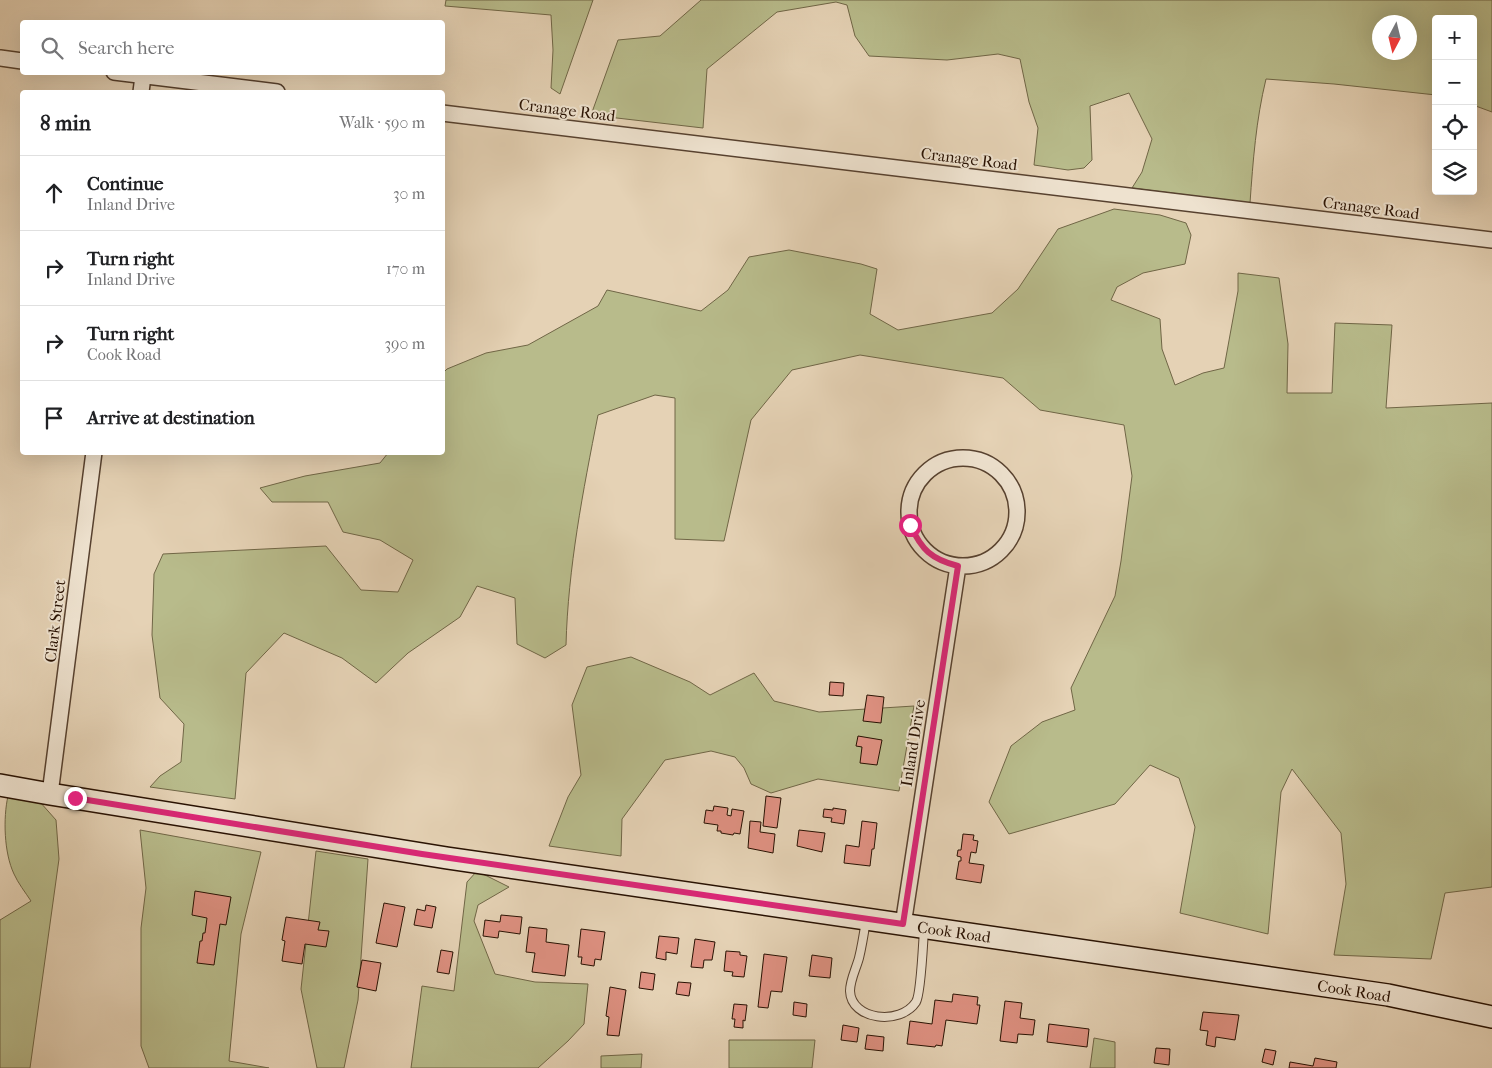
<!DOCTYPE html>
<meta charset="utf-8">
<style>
:root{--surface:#fff;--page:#f2f2f2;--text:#202124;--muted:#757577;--line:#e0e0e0}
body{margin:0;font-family:"IM FELL French Canon",serif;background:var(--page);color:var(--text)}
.controls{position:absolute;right:15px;top:15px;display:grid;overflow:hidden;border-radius:5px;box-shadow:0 5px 20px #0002}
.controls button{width:45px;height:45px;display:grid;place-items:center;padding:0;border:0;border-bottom:1px solid var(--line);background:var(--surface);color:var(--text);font:25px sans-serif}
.compass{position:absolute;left:1372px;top:15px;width:45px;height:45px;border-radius:50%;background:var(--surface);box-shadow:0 5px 20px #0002;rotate:187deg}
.stop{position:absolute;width:15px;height:15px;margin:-11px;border:4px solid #db2777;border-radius:50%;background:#fff}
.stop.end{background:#db2777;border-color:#fff;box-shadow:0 1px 5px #0008}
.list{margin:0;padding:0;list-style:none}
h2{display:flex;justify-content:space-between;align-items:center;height:65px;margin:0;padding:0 20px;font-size:21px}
h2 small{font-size:16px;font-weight:400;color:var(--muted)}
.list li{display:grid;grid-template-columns:32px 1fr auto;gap:15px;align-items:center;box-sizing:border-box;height:75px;padding:0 20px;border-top:1px solid var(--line)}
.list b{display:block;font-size:19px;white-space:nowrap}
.list p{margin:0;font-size:16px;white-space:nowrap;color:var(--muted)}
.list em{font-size:16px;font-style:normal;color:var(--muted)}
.icon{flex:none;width:28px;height:28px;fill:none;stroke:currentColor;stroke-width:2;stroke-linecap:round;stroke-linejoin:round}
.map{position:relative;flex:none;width:1492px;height:1068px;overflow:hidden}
.search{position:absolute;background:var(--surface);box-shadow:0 5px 20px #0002;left:20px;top:20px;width:425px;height:55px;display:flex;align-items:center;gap:12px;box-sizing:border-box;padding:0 18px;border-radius:5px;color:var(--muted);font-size:19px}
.panel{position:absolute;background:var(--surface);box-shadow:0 5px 20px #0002;left:20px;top:90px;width:425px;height:365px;border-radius:5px}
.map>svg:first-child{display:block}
</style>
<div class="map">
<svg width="1492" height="1068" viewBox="0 0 1492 1068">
<rect width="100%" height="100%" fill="#e5d2b5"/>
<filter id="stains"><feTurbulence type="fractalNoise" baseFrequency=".004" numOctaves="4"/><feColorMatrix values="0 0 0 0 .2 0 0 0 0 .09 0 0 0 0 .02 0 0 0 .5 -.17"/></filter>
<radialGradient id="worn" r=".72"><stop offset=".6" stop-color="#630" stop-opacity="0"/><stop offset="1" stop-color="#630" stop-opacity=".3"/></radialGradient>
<path fill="#b8bb8b" stroke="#706646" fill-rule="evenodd" d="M446 0H593L560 94 551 88 553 50 551 15 445 6Z
M701 0H1492V112L1473 105V19H1436V95L1334 84 1266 79C1256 120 1253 161 1250 203L1132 188 1142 172 1152 139 1129 93 1090 106 1092 160 1084 168 1068 170 1034 165 1038 128 1029 102 1020 59 998 54 947 60 869 56 855 36 847 5 836 2 777 12 707 69 703 128 591 115 618 40 660 36ZM1380 22H1410V52H1380Z
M1114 209 1160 215 1186 223 1191 235 1185 264 1143 273 1117 287 1111 300 1160 319 1162 349 1175 385 1203 373 1224 368 1238 291V273L1279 278 1288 344 1287 393H1332L1335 323 1392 325 1386 408 1492 403V887L1445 893 1431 959 1334 955 1346 884 1341 833 1292 769 1281 792 1268 934 1180 913 1195 827 1179 778 1150 765 1115 804 1009 834 989 802 1011 746 1042 722 1075 710 1071 688 1115 596 1121 561 1132 476 1124 425 1040 410 1003 378 860 355 792 370 751 420 724 541 675 539V398L655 395 598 415C583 491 568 568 566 645L545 658 517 644 515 598 477 586 460 617 408 653 376 683 342 658 284 633 246 673 235 799 150 787 160 776 181 762 184 724 160 698 152 635 154 574 163 554 326 546 361 590 398 592 413 560 380 540 343 532 328 502H272L260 488 305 476 380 463 388 453 442 452 443 373 447 369 486 353 528 345 598 306 607 290 701 311 728 290 749 257 789 250 861 264 877 269 870 314 898 330 992 313 1018 289 1058 229Z
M631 657 690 682 710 695 754 673 774 701 819 712 914 706 899 791 818 779 771 793 751 784 744 768 735 757 711 751 665 760 622 819 621 856 549 846 568 797 581 775 572 705 587 667Z
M8 796 40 802 56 820 59 859 30 1068H0V920L31 901C25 892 18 883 14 874 4 853 3 818 8 796Z
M140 830 261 852 241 934 229 1061 269 1068H149L141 1046V928L146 888Z
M316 851 368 859 358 1000 344 1068H317L301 989Z
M477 871 509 887 478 905 474 921 495 974 535 982 588 984 584 1024 568 1041 538 1068H411L422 986 454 991 467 882Z
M1094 1038 1115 1042V1068H1090Z
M729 1040H815L812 1068H729Z
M642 1054 641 1068H601V1056Z"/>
<path fill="#df9182" stroke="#281102" d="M830 682 844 683 843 696 829 695Z
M867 695 884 697 881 723 863 721Z
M858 736 882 740 877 765 860 763 862 747 856 746Z
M766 796 781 798 777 828 763 826Z
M714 806 728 808 727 815 731 816 732 809 744 811 740 834 734 833 733 835 721 833V831H717L718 825 704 823 706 810 713 811Z
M833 808 846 810 844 824 831 822 832 818 823 817 824 809 833 810Z
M750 821 761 822 760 832 775 834 773 853 748 848Z
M862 821 877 823 874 849H872L870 866 844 863 846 845 859 847Z
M799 830 825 833 822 852 797 846Z
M963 834 974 835 973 840 978 841 976 853 971 852 969 863 984 865 981 883 956 879 959 861H961V857L957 856 958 850H961Z
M195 891 231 897 226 925 220 924 214 965 197 963 200 941H202L203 933H205L207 918 192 915Z
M384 903 405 907 397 947 376 943Z
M426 905 436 907 432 928 414 925 417 909 425 911Z
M501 915 522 917 520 934 499 931 498 938 483 936 485 920 500 922Z
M286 917 320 922 318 930 329 931 326 947 305 944 302 964 282 961 285 941 282 940Z
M529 927 547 929 546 942 569 945 565 976 532 972 535 953 526 952Z
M581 929 605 932 601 960 595 959 594 966 581 964 582 957H578Z
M659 936 679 938 677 954 666 952V960L656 958Z
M695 939 715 942 712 960H704L703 968 691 967Z
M441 950 453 952 449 974 437 972Z
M726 951 740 952V955L747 956 744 977 732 976 733 972 724 971Z
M764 954 787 957 782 992 771 991 768 1008 758 1007Z
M812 955 832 958 830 978 809 976Z
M362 960 381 963 376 991 357 987Z
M641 972 655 974 653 990 639 988Z
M678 982 691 983 689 996 676 994Z
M610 987 626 990 619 1036 607 1035 609 1017 606 1016Z
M953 994 978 997 977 1005H980L977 1024 946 1020 942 1046 936 1045 935 1047 907 1044 910 1021 932 1024 935 1000 952 1002Z
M1005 1001 1022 1003 1020 1018 1035 1020 1033 1035 1018 1034 1017 1043 1000 1041Z
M794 1002 807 1004 806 1017 793 1015Z
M734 1004 747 1005 745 1021 743 1020V1028L734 1027 735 1019H732Z
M1203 1012 1239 1015 1235 1040 1216 1037 1215 1047 1206 1045 1208 1031 1200 1030Z
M1049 1024 1089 1029 1087 1047 1047 1042Z
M843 1025 859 1028 857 1042 841 1040Z
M867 1035 884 1037 883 1051 865 1049Z
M1156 1048 1170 1049 1169 1065 1154 1063Z
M1265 1049 1276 1051 1273 1065 1262 1062Z
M1315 1058 1337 1062 1336 1068H1289L1290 1062 1313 1066Z"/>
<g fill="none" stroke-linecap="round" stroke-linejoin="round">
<g stroke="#57412f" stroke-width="10">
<path id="lane" d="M866 920C864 933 862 946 859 958 856 969 850 980 850 991 851 1020 900 1026 916 1002 921 994 923 943 924 930"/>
</g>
<g stroke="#57412f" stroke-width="18">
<path id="street" d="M0 58 22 61
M114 72 277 92
M141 92 143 76
M442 113 1492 240
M909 512a54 54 0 1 1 108 0a54 54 0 1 1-108 0Z
M50 794 94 452
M903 925 958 566"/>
</g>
<g stroke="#281102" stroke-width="24">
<path id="secondary" d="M0 785 50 794 447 858 1388 995 1492 1017"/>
</g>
<use href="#lane" stroke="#eee2cf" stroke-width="8"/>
<use href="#street" stroke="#eee2cf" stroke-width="15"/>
<use href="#secondary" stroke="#eee2cf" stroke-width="21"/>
</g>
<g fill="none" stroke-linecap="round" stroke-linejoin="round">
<path stroke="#db2777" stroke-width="6" d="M75 798 422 854 903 924 958 566C931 559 922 550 910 525"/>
</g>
<g text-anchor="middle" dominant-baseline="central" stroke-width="4" stroke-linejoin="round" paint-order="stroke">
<g font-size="16" fill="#281102" stroke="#eee2cf">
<text transform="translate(567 110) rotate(7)">Cranage Road</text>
<text transform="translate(969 159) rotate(7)">Cranage Road</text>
<text transform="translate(1371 208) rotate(7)">Cranage Road</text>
<text transform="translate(55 621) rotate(-83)">Clark Street</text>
<text transform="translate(913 743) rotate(-81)">Inland Drive</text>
<text transform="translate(954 932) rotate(8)">Cook Road</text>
<text transform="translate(1354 991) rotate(9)">Cook Road</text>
</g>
</g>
<rect width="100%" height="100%" filter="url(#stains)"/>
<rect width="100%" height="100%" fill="url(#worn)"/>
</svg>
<div class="controls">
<button>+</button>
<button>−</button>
<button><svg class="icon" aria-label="locate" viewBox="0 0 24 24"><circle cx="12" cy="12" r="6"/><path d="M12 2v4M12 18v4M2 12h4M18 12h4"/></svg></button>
<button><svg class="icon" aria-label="layers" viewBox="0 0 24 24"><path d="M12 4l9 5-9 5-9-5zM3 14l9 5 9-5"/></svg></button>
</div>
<svg class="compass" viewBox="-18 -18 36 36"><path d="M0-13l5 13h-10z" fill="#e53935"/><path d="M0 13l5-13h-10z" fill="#757577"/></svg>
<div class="stop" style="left:910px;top:525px"></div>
<div class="stop end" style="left:75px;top:798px"></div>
<div class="search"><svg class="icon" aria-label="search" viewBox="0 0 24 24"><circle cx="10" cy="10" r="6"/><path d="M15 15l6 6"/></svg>Search here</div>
<section class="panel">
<h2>8 min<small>Walk · 590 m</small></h2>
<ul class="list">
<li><svg class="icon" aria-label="ahead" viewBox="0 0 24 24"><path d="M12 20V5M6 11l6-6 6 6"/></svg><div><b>Continue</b><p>Inland Drive</p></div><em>30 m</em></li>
<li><svg class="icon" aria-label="right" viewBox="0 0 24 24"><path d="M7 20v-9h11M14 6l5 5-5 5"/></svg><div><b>Turn right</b><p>Inland Drive</p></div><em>170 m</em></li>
<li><svg class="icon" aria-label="right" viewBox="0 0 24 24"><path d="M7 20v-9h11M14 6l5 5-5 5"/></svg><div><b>Turn right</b><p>Cook Road</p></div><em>390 m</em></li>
<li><svg class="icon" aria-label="arrive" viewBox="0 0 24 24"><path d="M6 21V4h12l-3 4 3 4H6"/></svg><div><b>Arrive at destination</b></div></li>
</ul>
</section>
</div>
